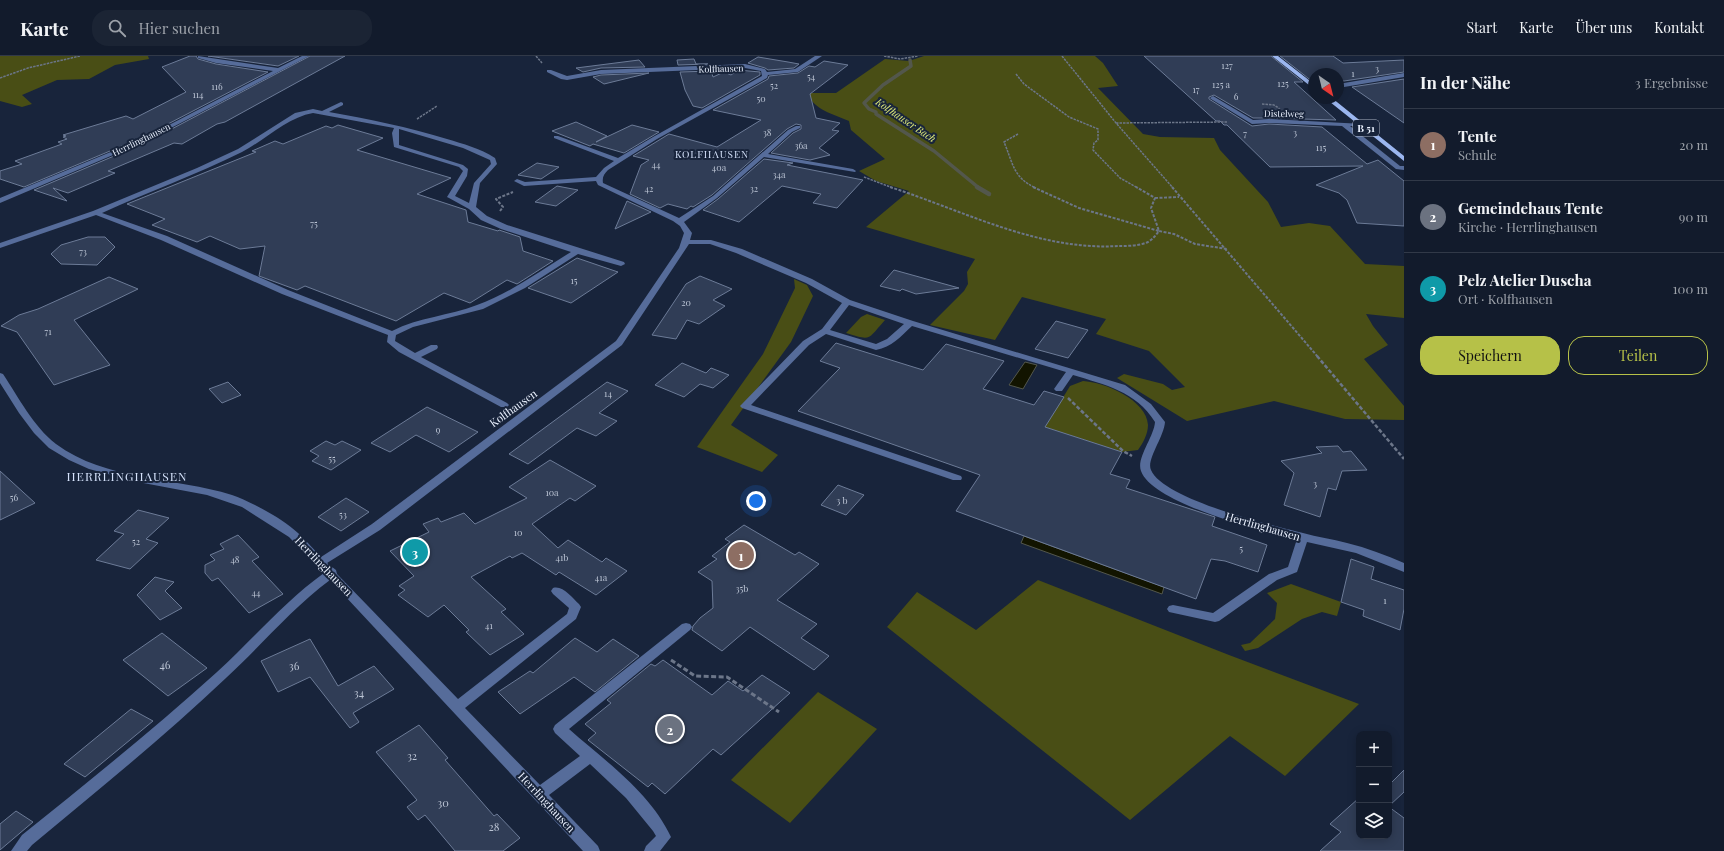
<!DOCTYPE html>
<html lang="de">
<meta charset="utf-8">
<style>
:root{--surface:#121b2c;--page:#1b2434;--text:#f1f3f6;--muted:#9ca1a9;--line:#313948;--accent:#b6c148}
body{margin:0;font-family:"Playfair Display",serif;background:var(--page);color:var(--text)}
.controls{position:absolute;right:12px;bottom:12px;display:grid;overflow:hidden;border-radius:8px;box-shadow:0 2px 10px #0003}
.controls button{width:36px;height:36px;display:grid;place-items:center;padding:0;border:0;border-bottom:1px solid var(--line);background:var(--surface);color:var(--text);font:20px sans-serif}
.compass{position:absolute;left:1308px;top:12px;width:36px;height:36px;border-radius:50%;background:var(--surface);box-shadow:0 2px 10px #0003;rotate:145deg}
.you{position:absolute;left:756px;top:445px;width:14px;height:14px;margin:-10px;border:3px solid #fff;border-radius:50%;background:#1a73e8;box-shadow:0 0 0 6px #1a73e833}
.badge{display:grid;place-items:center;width:26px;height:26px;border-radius:50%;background:var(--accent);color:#fff;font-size:13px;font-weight:700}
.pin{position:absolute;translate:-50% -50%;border:2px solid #fff;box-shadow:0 1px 4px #0006}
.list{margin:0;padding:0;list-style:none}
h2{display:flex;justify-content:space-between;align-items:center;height:52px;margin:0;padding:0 16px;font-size:17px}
h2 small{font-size:13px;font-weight:400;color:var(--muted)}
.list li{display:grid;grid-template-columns:26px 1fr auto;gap:12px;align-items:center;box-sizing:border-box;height:72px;padding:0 16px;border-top:1px solid var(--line)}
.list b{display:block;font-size:15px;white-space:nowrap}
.list p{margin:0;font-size:13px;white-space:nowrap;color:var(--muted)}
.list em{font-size:13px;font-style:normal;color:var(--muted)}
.actions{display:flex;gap:8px;padding:12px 16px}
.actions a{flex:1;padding:9px 0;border:1px solid var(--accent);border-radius:16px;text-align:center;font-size:14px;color:var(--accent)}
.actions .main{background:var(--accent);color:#111}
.icon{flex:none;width:22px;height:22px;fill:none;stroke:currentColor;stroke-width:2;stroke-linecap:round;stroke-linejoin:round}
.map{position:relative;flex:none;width:1404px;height:795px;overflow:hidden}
header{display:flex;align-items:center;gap:24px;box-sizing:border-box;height:56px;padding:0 20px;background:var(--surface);border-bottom:1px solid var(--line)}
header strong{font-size:19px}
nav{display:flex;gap:22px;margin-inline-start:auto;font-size:14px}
.search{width:280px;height:36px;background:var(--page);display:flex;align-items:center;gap:10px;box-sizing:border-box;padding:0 14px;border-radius:16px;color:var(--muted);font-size:15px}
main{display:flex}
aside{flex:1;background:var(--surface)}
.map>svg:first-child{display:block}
</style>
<header>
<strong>Karte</strong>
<div class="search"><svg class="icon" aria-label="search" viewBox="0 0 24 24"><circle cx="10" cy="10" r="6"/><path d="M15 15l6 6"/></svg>Hier suchen</div>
<nav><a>Start</a><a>Karte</a><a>Über uns</a><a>Kontakt</a></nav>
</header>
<main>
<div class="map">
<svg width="1404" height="795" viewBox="0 0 1404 795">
<rect width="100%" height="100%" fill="#18243b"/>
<path fill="#494e15" d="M0 0H148L149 3 115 9 89 23 57 24 22 39 32 48 22 51 0 45Z
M924 0H1095L1103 7 1118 30 1098 32 1143 78 1160 81 1214 82 1220 94 1268 146 1281 171 1309 167 1330 170 1365 208 1404 210V262L1366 258 1373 270 1388 289 1364 303 1404 350V364L1345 363 1274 345 1187 365 1117 322 1124 318 1163 328 1172 334 1185 331 1149 295 1096 278 1106 263 1022 241 995 284 930 269 964 235 968 228 967 216 975 203 866 171 909 135 876 125 859 115 885 103 851 74 849 65C833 58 814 54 807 37H836L885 3 909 5Z
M794 223 807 229 813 240 791 286 731 369 778 399 762 416 697 391 763 298 795 232Z
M867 258 885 264C867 284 872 285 846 277L861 261Z
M1083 325C1104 326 1147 344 1148 369 1148 378 1143 387 1138 394L1122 396 1045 371 1070 330Z
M1038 524 1229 599 1359 648 1285 720 1230 680 1130 764 887 571 917 536 976 574Z
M1291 528 1341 546 1337 560 1322 556 1302 563 1258 592 1245 595 1241 589 1250 587 1275 563 1277 547 1267 537Z
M818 636 877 673 790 767 731 724Z"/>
<path fill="#121400" stroke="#53574c" d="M1025 306 1037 309 1023 333 1009 329Z
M1024 480 1164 531 1162 538 1021 487Z"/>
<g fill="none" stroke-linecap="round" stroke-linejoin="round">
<path stroke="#53574c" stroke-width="3.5" d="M910 4 911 10 883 29 864 47 869 53 876 56V58L934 95 979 132"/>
<path stroke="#53574c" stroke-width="4.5" d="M977 131 989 138"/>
</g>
<path fill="#303d56" stroke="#6c7b97" d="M190 0H196L198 3 216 8 268 16 141 82 24 131 0 123V115L22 108 15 105 62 88 58 86 67 83 63 81 66 80 63 79 126 60 133 63 186 36 162 11Z
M208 0H299L278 10Z
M310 0H345L225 66 217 68 182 88 174 87 108 115 115 117 68 137 53 132 67 145 34 134 147 86Z
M1144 0H1271L1303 26H1294L1336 64 1269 62H1253L1214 39 1209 41V43L1252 70 1269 68 1322 71 1367 108 1378 104 1404 125V170L1357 167 1347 144 1339 137 1316 129 1363 110 1270 111 1227 69H1224L1220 65H1216Z
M1280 0H1333L1343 7 1404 4V16L1344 25H1338V18H1314L1313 26Z
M758 1 788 6 799 8 794 12 768 14 765 12 748 7Z
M694 3 696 8H708L678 9 677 4Z
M639 4 645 11 601 12 583 16 576 12Z
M824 5 848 9 810 38 816 62 840 67 832 74 839 75 819 92 830 99 810 104 771 97 793 77 801 73V69L796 68 787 73 712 139 693 151 691 150 687 153 668 148 660 152 630 138 641 109 649 104 633 100 669 78 717 91 761 64 713 54 768 23 769 20 798 17 809 10 815 11Z
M738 14 760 16V19L702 52 693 50 685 34 680 16 711 15 713 21 724 16 731 19Z
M649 17 604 28 593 21 601 19Z
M1404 23V67L1352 31Z
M576 66 607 80 596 86 632 69 659 76 624 97 593 88 590 90 552 75Z
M338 69 383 82 357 94 451 122 417 138 466 154 468 166 498 175 499 174 520 181 523 195 553 205 517 228 507 224 470 247 444 237 396 265 305 230 297 234 259 220 265 190 240 193 210 180 197 186 152 169 165 163 127 148 256 96 252 95 275 85 283 88 326 70 332 72Z
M764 103 793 107 787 109 863 124 837 152 813 147 821 138 782 130 739 166 703 154 718 143Z
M537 107 559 111 541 123 518 119Z
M557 130 578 134 556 150 535 146Z
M627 145 651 156 615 173Z
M88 181H105L115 191 97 209 61 208 51 198 61 189Z
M577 202 618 216 571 247 528 232Z
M894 214 959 232 916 238 902 233 900 235 880 230Z
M700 220 732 233 713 244 725 250 699 268 687 264 676 283 652 279 686 228Z
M109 221 138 233 74 264 110 309 54 329 17 276 1 270 19 259 38 253Z
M1056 265 1088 274 1068 302 1035 293Z
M836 287 923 314 946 288 1004 305 983 333 1034 349 1044 335 1064 341 1045 371 1122 396 1110 418 1130 424 1126 432 1215 461 1212 470 1267 489 1258 516 1225 505 1211 503 1196 543 956 455 980 419 798 355 840 312 820 305Z
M682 307 706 317 711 312 729 319 713 332 700 328 684 341 655 329Z
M228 326 241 339 222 347 209 333Z
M607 326 628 335 599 357 617 365 596 380 577 372 528 408 509 398Z
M427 351 478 376 449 396 416 379 390 396 371 387Z
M326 385 335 389 342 385 361 394 331 414 312 405 319 400 310 395Z
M1338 390 1343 396 1351 395 1367 414 1342 415 1336 434 1328 432 1320 461 1284 449 1294 417 1281 405 1322 397 1316 391Z
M550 404 596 430 575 445 570 442 532 468 558 492 568 484 602 506 606 502 627 515 596 539 559 516 556 519 522 497 512 502 510 500 471 521 506 553 501 556 524 578 490 599 466 576 469 574 444 549 428 561 398 539 405 534 399 530 414 520 390 495 429 476 423 468 438 462 441 466 464 457 475 468 527 442 509 431Z
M0 415 35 447 0 464Z
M838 429 864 439 846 459 821 449Z
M346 442 369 456 341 475 318 461Z
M138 454 169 462 146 483 158 487 130 513 96 504 124 478 114 475Z
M744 469 795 499 799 496 819 508 777 544 817 568 801 582 829 600 814 614 750 571 722 595 692 574 693 570 700 562 713 552 712 525 698 516 717 503 712 500 730 486 725 483Z
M238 479 259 501 252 505 283 538 249 557 218 522 212 525 205 517V509L215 504 210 499 224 493 220 488Z
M1351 503 1374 511 1371 523 1404 534V553L1400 574 1363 560 1364 554 1341 546Z
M155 521 174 526 165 535 182 552 160 564 137 539Z
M162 577 207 612 168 640 123 604Z
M575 582 597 596 613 583 639 600 595 636 574 621 520 658 498 636 530 615 533 617Z
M310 583 338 630 374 610 394 633 353 657 359 666 350 672 310 621 278 636 261 605Z
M663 604 712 639 728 625 743 635 762 619 790 637 721 699 713 693 665 738 652 727 648 731 588 684 596 677 585 668 611 647 607 644 651 608 655 610Z
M131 653 153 665 85 721 64 708Z
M419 669 448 702 445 704 494 760 497 758 520 782 503 795H455L425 759 418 764 407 751 417 744 376 696Z
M1404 714V736L1389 750V729Z
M1359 742V780H1389V751L1404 762V795H1320L1341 776 1330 768Z
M16 755 33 766 0 794V768Z"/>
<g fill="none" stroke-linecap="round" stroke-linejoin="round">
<path stroke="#6c7689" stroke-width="1.5" stroke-dasharray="2.5 1" stroke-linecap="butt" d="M536 0 542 7
M884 0 900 3 918 0
M1062 0 1116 67 1173 132
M1016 18 1024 28 1069 61 1098 73V84L1094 87 1093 94 1120 122 1138 132
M0 22 28 12 80 0
M1262 48 1274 49 1280 53
M417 63 437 50
M1116 67 1227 66
M1018 78 1004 86C1013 107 1013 122 1036 132
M864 121 893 132"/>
<path stroke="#6c7689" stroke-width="2" stroke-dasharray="3 1.5" stroke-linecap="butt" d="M890 131C964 155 1039 195 1118 190 1128 190 1139 190 1148 186 1153 183 1156 179 1159 175L1174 178 1195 188 1227 193
M1033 131 1079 152 1159 175 1151 152 1155 142 1136 131
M1172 131 1318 301
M1155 142 1179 141
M500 155 503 151 496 143 513 136"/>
<path stroke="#6c7689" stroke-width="2.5" stroke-dasharray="4 2" stroke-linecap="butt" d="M1317 300 1404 403
M1068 342 1123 395 1132 400"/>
<path stroke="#6c7689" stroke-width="3" stroke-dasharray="5 2.5" stroke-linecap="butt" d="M671 604 695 620 727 621 779 656"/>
<path fill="#566c9a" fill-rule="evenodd" d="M198 0 278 12 302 0H309L146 85 0 147V142L142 83 273 15 216 7 198 2Z
M815 0H822L798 16 768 19 767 22 657 83 608 114C604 118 602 121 603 127L679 162 713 140 788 74 796 70H800V72L792 76 768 98 853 113 856 115 855 116 764 101 717 142 684 166 692 177 690 184H711L742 193 812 223 850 244 913 265 1125 329 1151 348 1165 366C1164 381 1146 404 1151 414 1163 443 1272 470 1303 477 1317 481 1332 483 1347 487 1367 492 1386 499 1404 507V516L1356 497 1307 486 1297 516 1277 524 1219 565 1215 566 1169 556 1167 553 1169 550 1173 549 1213 557 1269 518 1288 511 1297 483C1263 475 1153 448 1141 415 1136 402 1154 381 1155 366 1136 335 1105 329 1073 319L1062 335H1056L1054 333 1066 316 912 270C900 281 892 291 876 294L826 278 809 289 751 349 961 420 962 422 961 424H953L742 352 740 350 742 348 803 285 822 273 842 247 806 227 736 197 710 188H689L622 289 380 474 327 507 336 514 337 518 458 643 567 558 569 552 553 538 551 535 553 532C563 529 572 542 579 548L581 551 576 563 465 652 540 729 580 700 555 677 553 673 555 669 682 568 686 567 690 568 692 571 690 574 569 673C605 705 650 736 671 781L660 795H644L646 790 656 780 653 775 626 742 590 708 549 739 598 790 600 795H583L330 524C291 553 261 590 226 622 164 681 98 734 32 789L27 795H11L22 779C88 726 154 673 217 616 253 583 284 546 324 517L289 481 242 451 207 439 138 426 89 413 69 404 49 392 34 377 19 357 0 327V317L3 318C19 342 33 370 56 388 106 425 175 421 232 439 252 446 283 463 298 477 306 484 313 493 321 501L372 468 616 285 679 192 684 177 680 170 673 165 598 129 596 125 524 130 514 125 517 123 525 126 596 121 604 112 614 105 554 82V80H558L618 102 653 81 762 20 761 15 745 12 601 18 567 24 561 23 547 16V14H551L567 20 601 14 745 8 765 13 767 16 795 13ZM849 249 904 268 887 283 876 288 830 274Z
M1404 17V21L1338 32V28Z
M1213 40 1253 64 1269 63 1363 68V70H1350L1400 110H1404V114L1396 113 1342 70 1269 67 1252 68 1211 43 1210 42Z
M341 46 343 47V49L329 56C369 63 408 71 447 83 463 88 480 92 495 102L497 108 480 127 476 151 487 160 507 169 624 206 625 208 621 210 578 198 525 232 483 253 413 271 396 279 395 285 415 297 431 289H437L438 291 437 293 421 301 507 347 509 349 507 351H501L399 296 387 286 388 279 282 238 161 184 96 159 0 192V187L93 155 197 112 238 93 295 57 313 53 322 55ZM313 57 394 72 392 77 394 91 459 111 463 115 447 141 449 142 469 153 481 164 501 173 571 196C541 214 511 237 477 249 449 260 419 261 392 275L288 234 167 180 102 157C148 136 196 119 242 96 265 84 288 61 313 57ZM399 73 463 92 490 104 491 108 474 127 469 147 455 140 467 120 468 113 463 109 399 89Z"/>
<path fill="#9bb6ef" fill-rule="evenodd" d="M1272 0H1278L1314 28V33Z
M1325 42H1332L1404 100V105Z"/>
</g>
<g text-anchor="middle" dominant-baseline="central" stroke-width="4" stroke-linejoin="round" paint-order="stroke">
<g font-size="9" fill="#bcc5d5">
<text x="1227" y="9">127</text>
<text x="1377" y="12">3</text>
<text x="1353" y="17">1</text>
<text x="811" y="20">54</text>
<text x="1283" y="27">125</text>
<text x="1221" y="28">125 a</text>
<text x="774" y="29">52</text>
<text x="217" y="30">116</text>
<text x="1196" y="33">17</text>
<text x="198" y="38">114</text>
<text x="1236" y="40">6</text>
<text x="761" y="42">50</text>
<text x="767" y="76">38</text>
<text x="1295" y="76">3</text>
<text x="1245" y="77">7</text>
<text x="801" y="89">36a</text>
<text x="1321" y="91">115</text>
<text x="656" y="108">44</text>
<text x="719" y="111">40a</text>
<text x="779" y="118">34a</text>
<text x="649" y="132">42</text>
<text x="754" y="132">32</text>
<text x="314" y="167">75</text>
<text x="83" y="195">73</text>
<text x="574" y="224">15</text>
<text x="686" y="246">20</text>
<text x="48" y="275">71</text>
<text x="608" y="337">14</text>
<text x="438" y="373">9</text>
<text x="332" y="402">55</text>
<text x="1315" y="427">3</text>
<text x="552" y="436">10a</text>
<text x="14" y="441">56</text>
<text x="842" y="444">3 b</text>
<text x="343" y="458">53</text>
<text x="518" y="476">10</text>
<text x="136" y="485">52</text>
<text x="1241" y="492">5</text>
<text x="562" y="501">41b</text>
<text x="235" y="503">48</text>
<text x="601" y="521">41a</text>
<text x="742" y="532">35b</text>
<text x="256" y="536">44</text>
<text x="1385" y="544">1</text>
<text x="489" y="569">41</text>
</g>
<g font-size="9" fill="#ebf2ff" stroke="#18243b">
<text transform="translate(721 12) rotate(-2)">Kolfhausen</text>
<text transform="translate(1284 57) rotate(1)">Distelweg</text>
<text transform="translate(141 83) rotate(-26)">Herrlinghausen</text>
</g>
<g font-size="10" font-style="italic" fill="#e2ee7b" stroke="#18243b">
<text transform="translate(906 64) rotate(34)">Kolfhauser Bach</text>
</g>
<rect fill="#18243b" stroke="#acb4c4" stroke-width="1" x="1353" y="64" width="26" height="16" rx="3"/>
<g font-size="10" font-weight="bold" fill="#ebf2ff">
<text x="1366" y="72">B 51</text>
</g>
<g font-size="10" letter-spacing="1" fill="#d5e2fb" stroke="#18243b">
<text x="712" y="98">KOLFHAUSEN</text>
</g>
<g font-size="11" fill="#ebf2ff" stroke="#18243b">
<text transform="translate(513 352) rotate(-36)">Kolfhausen</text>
<text transform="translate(1263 470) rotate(16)">Herrlinghausen</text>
<text transform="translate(324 510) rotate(46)">Herrlinghausen</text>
<text transform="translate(547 746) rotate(47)">Herrlinghausen</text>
</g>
<g font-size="11" fill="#bcc5d5">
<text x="165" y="608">46</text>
<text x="294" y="609">36</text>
<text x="359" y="636">34</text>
<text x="412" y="699">32</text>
<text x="443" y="746">30</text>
<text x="494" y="770">28</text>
</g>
<g font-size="12" letter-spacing="1" fill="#d5e2fb" stroke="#18243b">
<text x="127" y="420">HERRLINGHAUSEN</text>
</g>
</g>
</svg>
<div class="controls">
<button>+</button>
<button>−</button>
<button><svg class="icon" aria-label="layers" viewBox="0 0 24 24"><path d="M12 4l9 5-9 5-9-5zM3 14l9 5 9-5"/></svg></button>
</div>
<svg class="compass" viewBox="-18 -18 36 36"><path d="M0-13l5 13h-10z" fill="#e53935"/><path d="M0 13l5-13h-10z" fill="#9ca1a9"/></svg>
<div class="you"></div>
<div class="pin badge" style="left:741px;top:499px;background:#8d6e63">1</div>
<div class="pin badge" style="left:670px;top:673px;background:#6b7280">2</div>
<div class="pin badge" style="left:415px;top:496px;background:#0f9aa8">3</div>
</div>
<aside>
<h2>In der Nähe<small>3 Ergebnisse</small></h2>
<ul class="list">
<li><span class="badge" style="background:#8d6e63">1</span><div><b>Tente</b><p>Schule</p></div><em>20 m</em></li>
<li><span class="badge" style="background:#6b7280">2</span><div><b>Gemeindehaus Tente</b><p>Kirche · Herrlinghausen</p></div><em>90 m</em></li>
<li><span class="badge" style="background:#0f9aa8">3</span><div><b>Pelz Atelier Duscha</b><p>Ort · Kolfhausen</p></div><em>100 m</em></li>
</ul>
<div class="actions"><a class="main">Speichern</a><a>Teilen</a></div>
</aside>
</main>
